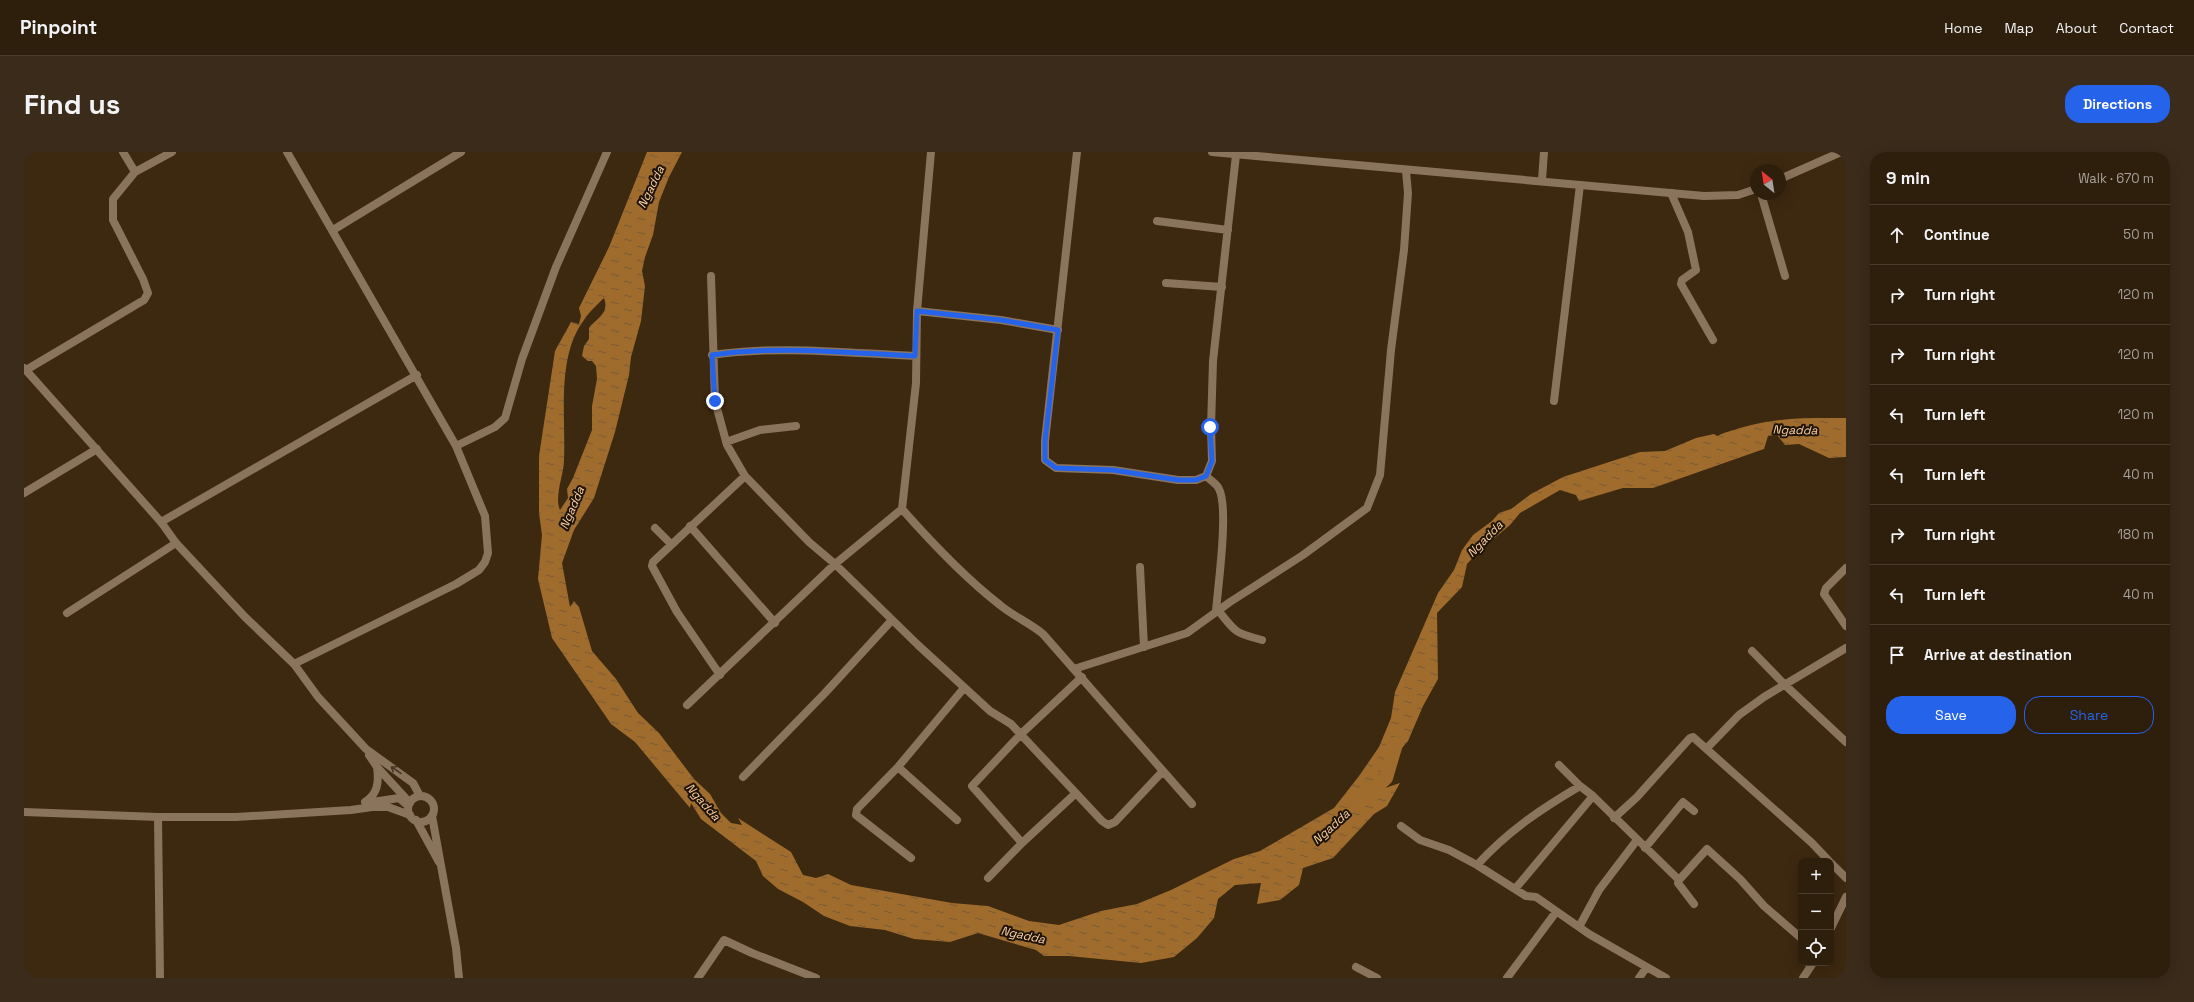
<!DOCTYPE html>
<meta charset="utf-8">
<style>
:root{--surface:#2e1e0c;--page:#3a2b1a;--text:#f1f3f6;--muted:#a7a29d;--line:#493c2d;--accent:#2563eb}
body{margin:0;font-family:"Space Grotesk",sans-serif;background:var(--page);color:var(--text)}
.controls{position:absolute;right:12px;bottom:12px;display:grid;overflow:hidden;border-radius:8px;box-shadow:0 4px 16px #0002}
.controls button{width:36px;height:36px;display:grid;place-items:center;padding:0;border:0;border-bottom:1px solid var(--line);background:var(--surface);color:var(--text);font:20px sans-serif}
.compass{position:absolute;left:1726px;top:12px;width:36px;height:36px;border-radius:50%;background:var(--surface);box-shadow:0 4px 16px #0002;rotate:330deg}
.stop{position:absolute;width:12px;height:12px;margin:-9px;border:3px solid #2563eb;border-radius:50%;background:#fff}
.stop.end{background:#2563eb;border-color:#fff;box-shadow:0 1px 4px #0008}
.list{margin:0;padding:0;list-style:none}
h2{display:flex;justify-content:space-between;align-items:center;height:52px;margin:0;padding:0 16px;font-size:17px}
h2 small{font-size:13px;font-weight:400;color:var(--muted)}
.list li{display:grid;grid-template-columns:26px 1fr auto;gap:12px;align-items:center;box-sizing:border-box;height:60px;padding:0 16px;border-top:1px solid var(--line)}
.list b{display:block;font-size:15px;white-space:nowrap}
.list em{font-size:13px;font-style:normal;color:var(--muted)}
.actions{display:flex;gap:8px;padding:12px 16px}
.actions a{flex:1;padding:9px 0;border:1px solid var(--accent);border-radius:16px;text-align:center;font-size:14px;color:var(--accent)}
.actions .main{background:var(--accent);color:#fff}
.icon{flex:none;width:22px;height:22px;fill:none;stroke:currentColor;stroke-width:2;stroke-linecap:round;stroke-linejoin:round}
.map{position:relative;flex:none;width:1822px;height:826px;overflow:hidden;border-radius:16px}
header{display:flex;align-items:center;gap:24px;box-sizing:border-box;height:56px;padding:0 20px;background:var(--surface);border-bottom:1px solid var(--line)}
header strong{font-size:19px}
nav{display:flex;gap:22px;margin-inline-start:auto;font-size:14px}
.intro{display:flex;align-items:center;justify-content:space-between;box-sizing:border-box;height:96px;padding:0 24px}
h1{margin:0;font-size:28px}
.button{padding:10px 18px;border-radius:16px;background:var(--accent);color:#fff;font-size:14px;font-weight:700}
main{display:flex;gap:24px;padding:0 24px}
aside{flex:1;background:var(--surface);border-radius:16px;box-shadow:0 4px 16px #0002}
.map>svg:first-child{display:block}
</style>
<header>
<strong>Pinpoint</strong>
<nav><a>Home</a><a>Map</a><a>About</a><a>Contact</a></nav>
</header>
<div class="intro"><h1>Find us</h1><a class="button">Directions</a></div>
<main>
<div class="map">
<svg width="1822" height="826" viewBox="0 0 1822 826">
<defs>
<pattern id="water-ripples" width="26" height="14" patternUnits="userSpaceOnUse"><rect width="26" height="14" fill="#9f6c2d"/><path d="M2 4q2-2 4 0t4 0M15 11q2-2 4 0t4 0" fill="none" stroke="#785a36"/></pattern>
</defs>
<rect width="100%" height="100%" fill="#3d2810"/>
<path fill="url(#water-ripples)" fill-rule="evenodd" d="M623 0H658L645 25 635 50 629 83 621 105 618 119 621 134 617 169 607 205 605 223 591 280 570 346 550 378 538 411 546 455 550 449 555 455 568 499 592 527 614 561 635 581 670 627 686 642 697 661 707 671 718 673 714 666 767 700 779 723 792 726 804 722 827 733 928 751 964 754 1005 769 1035 773 1077 759 1113 752 1147 738 1210 707 1236 699 1310 656 1335 624 1355 595 1367 566 1371 540 1414 441 1430 418 1438 398 1449 383 1468 369 1475 361 1487 357 1507 342 1539 325 1616 300 1641 299 1672 286 1690 282 1693 284C1701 280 1707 279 1716 276 1753 265 1783 266 1822 266V305L1805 306 1775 292 1761 293 1753 283 1744 284 1740 297 1629 336H1599L1555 349 1552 343 1536 338 1496 361 1486 373 1456 398 1443 412 1438 435 1413 461 1414 527 1399 554 1384 589 1337 644 1376 631 1363 654 1350 662 1309 706 1279 716 1275 733 1256 748 1233 752 1237 731 1211 733 1194 747 1190 766 1173 786 1150 805 1117 811 1045 804H1020L1012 798 954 781 926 790 890 787 861 778 826 774 800 764 779 750 754 737 739 724 732 709 677 667 667 651 666 656 611 590 587 572 528 486 514 427 518 383 515 361V304L531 199 547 170 555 172 557 164 555 156 585 95ZM580 146C586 162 572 166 565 176V187L560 194 558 204 564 209H568L572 214 573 227 568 254V278L549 326 543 337 544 346 536 358C530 345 540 322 540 308 542 265 532 205 560 168 565 160 574 152 580 146Z"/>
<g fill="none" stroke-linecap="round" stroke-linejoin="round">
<path stroke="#9f6c2d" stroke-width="14" d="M1331 654 1362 626 1372 592"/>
<path stroke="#8b745c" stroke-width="8" d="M99 0 111 20
M263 0 432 294 461 364 464 401 461 410 455 418 432 432 270 512
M1053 0 1021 289V308L1032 316 1089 318 1154 328H1172L1182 324 1188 309 1187 275 1189 209 1212 3
M1518 28 1520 0
M1647 41 1664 80 1672 118 1658 128 1657 132 1689 188
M1737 42 1761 124
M1133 69 1204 78
M309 78 437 0
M687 124 691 249 703 293 721 324 785 390 811 412 894 493 966 559 987 572 1078 669 1084 673 1091 670 1139 619 1019 482C1006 471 989 464 976 453 940 425 908 391 878 357
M1142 131 1198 135
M893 159 977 168 1034 178
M688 203C756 193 823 201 891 204
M2 218 120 148 124 141 119 127 89 68V47L111 20 148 0
M1530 249 1556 33
M702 290 736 278 772 274
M432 294 471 275 481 266 498 207 532 115 583 0
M1182 324C1186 328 1193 332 1195 337 1205 356 1194 434 1192 459
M0 341 73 297
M137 370 393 223
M666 374 751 471
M631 376 647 392
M1116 415 1120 495
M1822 416 1802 436 1800 442 1822 474
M1194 458C1212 481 1211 481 1238 488
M43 461 152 391
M1728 499 1761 533 1822 590
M1050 517 1163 481 1206 450 1279 403 1343 356 1356 323 1367 198 1380 98 1384 41 1382 19
M696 523 653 460 628 414 629 410 721 324
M663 553 811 412 878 357 892 231 893 159 907 0
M1683 596 1715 563 1740 545 1822 496
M1535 613 1556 634
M874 615 933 668
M1139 619 1168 652
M719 625 801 541 868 468
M1052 641 998 691 948 634 997 582 1058 525
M134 665 136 826
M1590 666 1613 645 1666 586 1669 585 1788 691 1805 709
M1377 674 1396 688 1425 698 1453 713 1502 744 1512 745 1565 782 1642 826
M1621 696 1659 650 1670 659
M887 706 832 663 833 657 874 615 940 536
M1807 711 1822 726
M1453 713C1484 679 1517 657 1556 634L1569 644
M964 726 998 691
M1655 728 1654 731 1670 752
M1491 737 1569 644 1655 728 1683 697 1716 727 1740 754 1777 786
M1555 775 1575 738 1613 688
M1807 776 1822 745
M1332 815 1353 826
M674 826 700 788 728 801 792 826
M1483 826 1532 760
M1615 826 1622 816
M1779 826 1789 811"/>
<path stroke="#8b745c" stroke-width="8" d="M1188 0 1680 44 1714 43 1732 37
M1756 27 1817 0
M0 216 137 370 152 391 221 465 270 512 294 545 342 597 389 631 396 644
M345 603 353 615 386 651
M384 657a13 13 0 1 1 26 0a13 13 0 1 1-26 0Z
M341 650C354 642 355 630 353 615
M342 651 375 646 382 652
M0 660 134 665H212L327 658 348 655H364L386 663
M408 664 432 796 435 826
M392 668 415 710"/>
</g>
<defs><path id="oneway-shaft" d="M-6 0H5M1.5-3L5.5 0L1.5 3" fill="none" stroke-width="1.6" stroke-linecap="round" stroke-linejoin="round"/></defs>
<use stroke="#443526" href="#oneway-shaft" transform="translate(372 618) rotate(-146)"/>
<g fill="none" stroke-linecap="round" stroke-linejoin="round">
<path stroke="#2563eb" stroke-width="5" d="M691 249 688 203C756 193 823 201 891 204L893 159 977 168 1034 178 1021 289V308L1032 316 1089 318 1154 328H1172L1182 324 1188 309 1186 275"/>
</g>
<g text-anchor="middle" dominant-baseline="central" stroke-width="4" stroke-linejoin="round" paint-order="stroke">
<g font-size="12" font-style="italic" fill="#fdd0a1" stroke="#1d1309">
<text transform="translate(627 35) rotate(-64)">Ngadda</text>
<text transform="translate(1771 278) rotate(1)">Ngadda</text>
<text transform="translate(548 356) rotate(-67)">Ngadda</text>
<text transform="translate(1461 387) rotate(-46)">Ngadda</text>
<text transform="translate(679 650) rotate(49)">Ngadda</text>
<text transform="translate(1307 675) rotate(-42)">Ngadda</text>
<text transform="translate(999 783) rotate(12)">Ngadda</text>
</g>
</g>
</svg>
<div class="controls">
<button>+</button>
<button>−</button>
<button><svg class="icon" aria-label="locate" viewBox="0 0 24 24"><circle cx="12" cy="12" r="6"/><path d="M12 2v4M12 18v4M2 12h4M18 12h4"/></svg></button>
</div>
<svg class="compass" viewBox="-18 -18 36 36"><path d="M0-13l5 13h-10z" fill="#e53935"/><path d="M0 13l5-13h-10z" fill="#a7a29d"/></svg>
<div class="stop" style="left:1186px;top:275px"></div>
<div class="stop end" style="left:691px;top:249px"></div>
</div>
<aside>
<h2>9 min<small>Walk · 670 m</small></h2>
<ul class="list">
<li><svg class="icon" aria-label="ahead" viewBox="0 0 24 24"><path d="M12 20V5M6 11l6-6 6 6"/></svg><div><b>Continue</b></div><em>50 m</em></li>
<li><svg class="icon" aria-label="right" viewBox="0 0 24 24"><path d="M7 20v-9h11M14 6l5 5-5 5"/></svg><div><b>Turn right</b></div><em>120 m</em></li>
<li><svg class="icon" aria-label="right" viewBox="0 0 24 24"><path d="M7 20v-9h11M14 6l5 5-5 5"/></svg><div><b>Turn right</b></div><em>120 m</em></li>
<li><svg class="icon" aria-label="left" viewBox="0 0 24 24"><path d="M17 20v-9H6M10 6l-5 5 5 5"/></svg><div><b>Turn left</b></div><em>120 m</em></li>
<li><svg class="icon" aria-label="left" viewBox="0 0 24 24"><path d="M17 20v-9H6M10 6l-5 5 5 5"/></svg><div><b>Turn left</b></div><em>40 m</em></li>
<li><svg class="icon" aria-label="right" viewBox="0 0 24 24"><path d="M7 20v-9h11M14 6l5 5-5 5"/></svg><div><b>Turn right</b></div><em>180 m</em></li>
<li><svg class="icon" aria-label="left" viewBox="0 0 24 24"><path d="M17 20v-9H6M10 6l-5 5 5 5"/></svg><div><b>Turn left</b></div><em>40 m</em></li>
<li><svg class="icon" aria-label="arrive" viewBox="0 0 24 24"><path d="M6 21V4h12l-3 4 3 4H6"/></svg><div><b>Arrive at destination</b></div></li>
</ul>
<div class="actions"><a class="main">Save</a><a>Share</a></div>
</aside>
</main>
